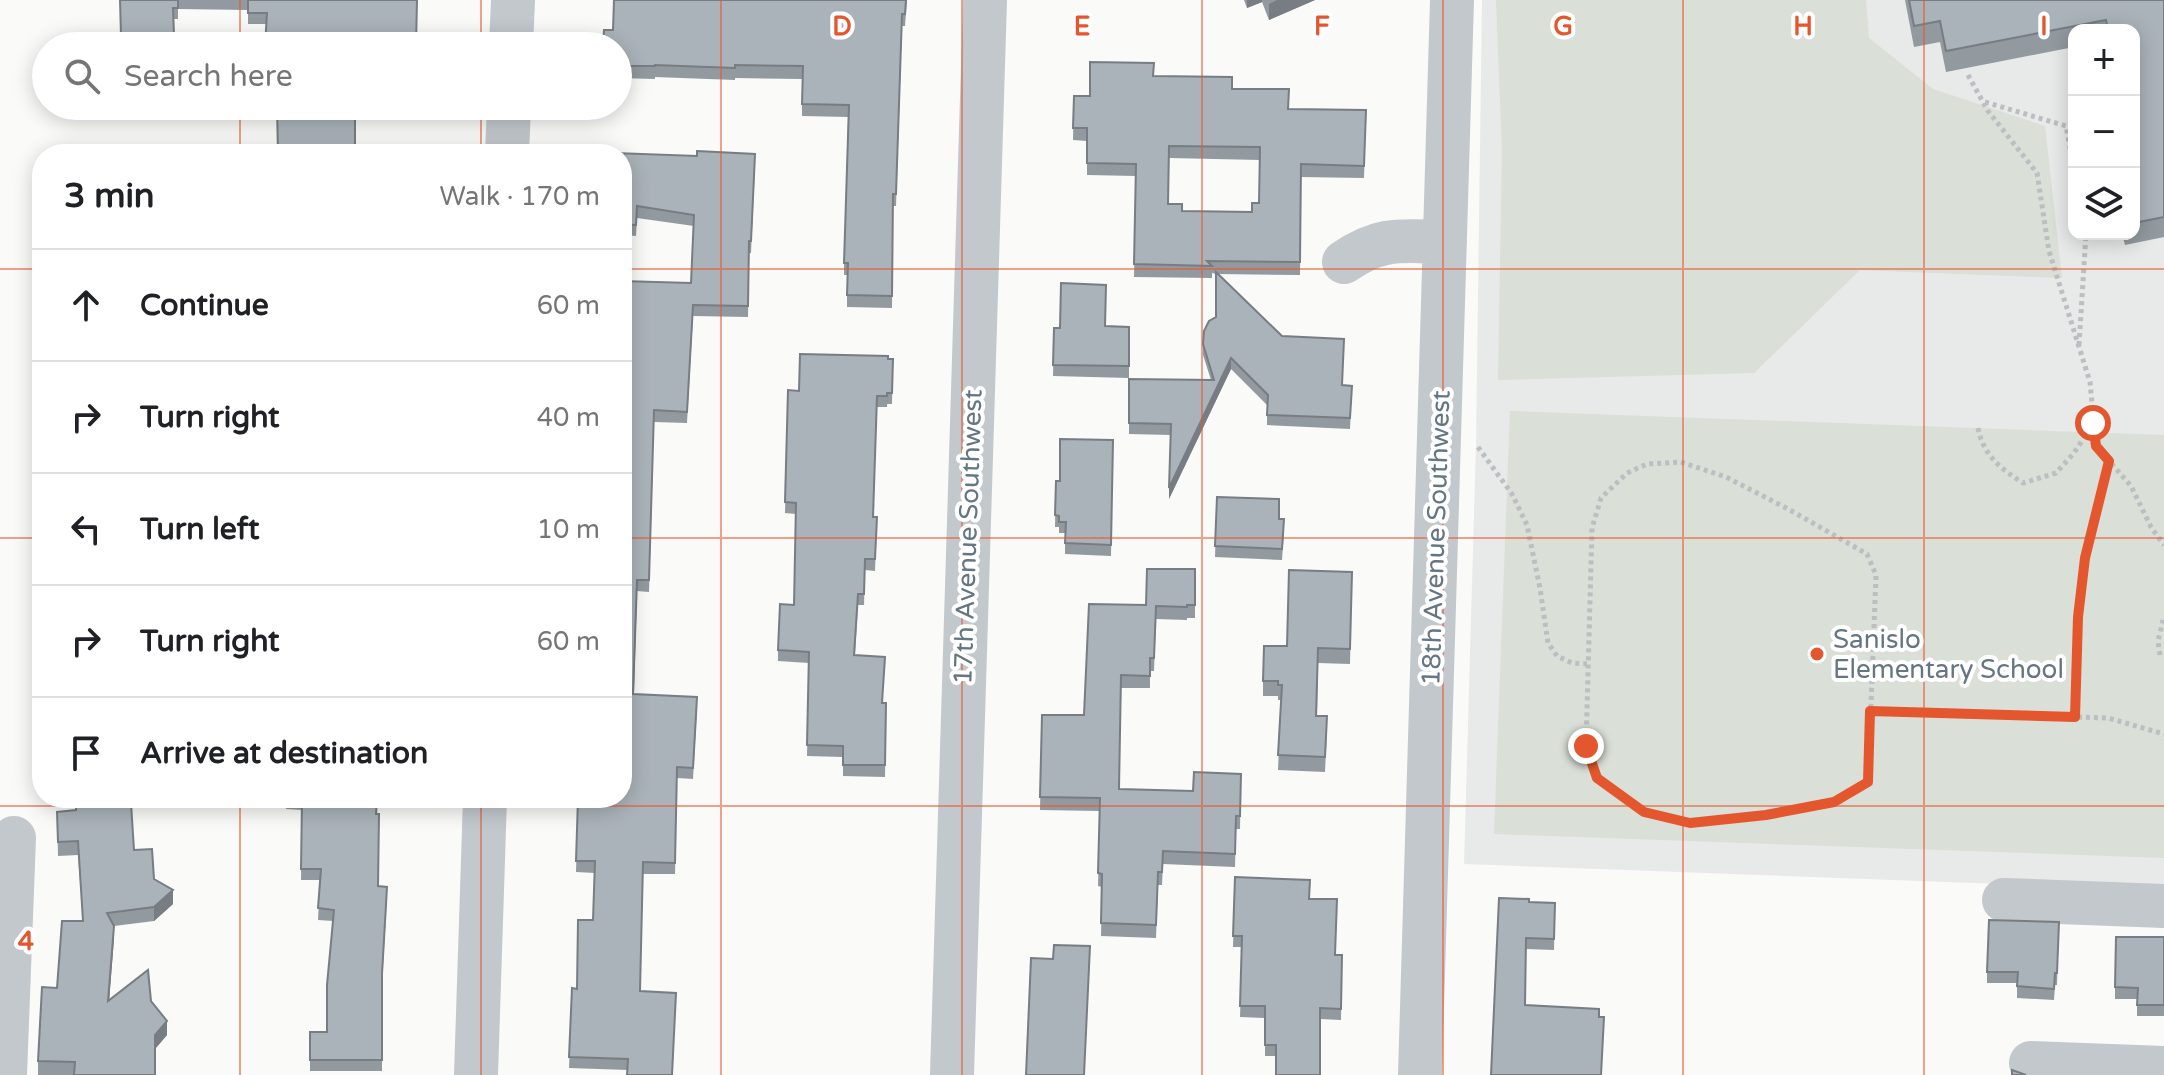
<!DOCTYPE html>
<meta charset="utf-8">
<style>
:root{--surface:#fff;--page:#f2f2f2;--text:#202124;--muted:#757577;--line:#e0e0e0}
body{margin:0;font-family:"Varela Round",sans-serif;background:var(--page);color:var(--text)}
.controls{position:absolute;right:24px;top:24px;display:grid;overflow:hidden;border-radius:16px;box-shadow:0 4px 20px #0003}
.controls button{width:72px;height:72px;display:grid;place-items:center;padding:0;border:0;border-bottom:2px solid var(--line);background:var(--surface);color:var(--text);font:40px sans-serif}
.stop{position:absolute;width:24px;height:24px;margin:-18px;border:6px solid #e4572e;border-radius:50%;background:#fff}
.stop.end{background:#e4572e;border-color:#fff;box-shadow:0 2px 8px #0008}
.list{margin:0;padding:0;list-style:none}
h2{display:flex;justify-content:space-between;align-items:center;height:104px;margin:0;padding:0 32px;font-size:34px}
h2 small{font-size:26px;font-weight:400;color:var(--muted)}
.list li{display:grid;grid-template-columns:52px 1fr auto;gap:24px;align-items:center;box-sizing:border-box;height:112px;padding:0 32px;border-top:2px solid var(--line)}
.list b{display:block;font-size:30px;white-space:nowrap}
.list em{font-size:26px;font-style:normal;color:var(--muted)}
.icon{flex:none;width:44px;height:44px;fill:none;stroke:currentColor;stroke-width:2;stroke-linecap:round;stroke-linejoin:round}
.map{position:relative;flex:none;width:2164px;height:1075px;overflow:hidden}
.search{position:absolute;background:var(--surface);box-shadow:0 4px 20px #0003;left:32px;top:32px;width:600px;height:88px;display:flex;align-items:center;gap:20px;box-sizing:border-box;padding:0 28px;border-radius:44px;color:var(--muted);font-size:30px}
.panel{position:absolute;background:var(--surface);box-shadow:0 4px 20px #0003;left:32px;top:144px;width:600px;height:664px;border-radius:32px}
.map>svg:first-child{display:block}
</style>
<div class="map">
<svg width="2164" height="1075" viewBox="0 0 2164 1075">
<rect width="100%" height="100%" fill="#fafaf8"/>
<path fill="#e8e9e9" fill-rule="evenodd" d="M1482 0H2164V890L1464 864 1476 444ZM2074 30H2134V234H2074Z"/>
<path fill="#dadfd7" d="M1496 0H1866L1869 38 1933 89 2045 126 2062 278 1860 270 1754 373 1498 380 1502 151Z
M1510 411 2164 435V858L1494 834Z"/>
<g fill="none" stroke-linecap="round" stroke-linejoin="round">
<path stroke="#bbbfc2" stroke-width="5" stroke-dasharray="4 4" stroke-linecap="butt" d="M1968 75 1988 111 2037 173 2049 251 2090 382 2096 446 2131 486 2151 527 2164 545
M1985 102 2066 126 2074 169
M2079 345 2086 234
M1978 428C1983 455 2001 469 2023 483L2056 473 2074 453 2093 424
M1478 447 1512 494 1527 525 1540 588 1548 643 1557 656 1572 663 1587 664
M1681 462 1726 477 1790 510 1867 554 1876 575 1868 782 1834 802 1766 815 1690 823 1644 812 1597 778 1586 746 1592 528 1601 498 1627 473 1647 464Z
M2160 655 2158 641 2164 616
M1870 711 2108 718 2164 734
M2075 716 2078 617 2085 558 2109 462"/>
<path stroke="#c3c8cc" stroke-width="44" d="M511 46 513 0
M507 154 509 106
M1344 262C1381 236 1402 241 1445 242
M2004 900 2164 906
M2031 1063 2164 1068
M5 1075 14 838
M476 1075 485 798
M952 1075 985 0
M1420 1075 1452 0"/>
</g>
<path fill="#929a9f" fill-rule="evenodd" d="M120 0H417L267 24H248V10L178 9V19H173L174 46H121Z
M907 0 905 26H902L896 206H893L892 308 847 307V275H844V263L848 117 802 116V79L735 78V80L655 77V79L618 78V46L613 30Z
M1244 0H1315L1269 20 1262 2 1247 8Z
M1905 0H2164V237L2125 245 2122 234H2134V30H2074V47L1946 72 1940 42 1914 47Z
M1154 76 1232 89 1289 109 1366 110 1364 178 1301 177 1300 275 1218 274 1282 336 1342 385 1352 386 1350 429 1267 425V405L1231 369 1169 499 1171 435 1129 434V379L1211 380 1203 355V344L1216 317V274L1212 273V278L1134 277 1136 176 1087 175V141L1073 140 1074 96H1090ZM1169 158 1260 160 1259 203 1252 212 1182 211 1168 204Z
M277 106H416V110L355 107Z
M622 154 755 165 751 253H749L748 317 693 316 687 423 654 422 649 592 637 591 634 694 697 709 693 779 677 778 675 874H643L628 1070 569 1068 572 988 577 989 593 920 595 873 576 872 578 798H622V281L691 283 694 226 637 218 636 236 622 235Z
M1105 326 1129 327V378L1053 376 1054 328Z
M893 359 892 404H887V407H877L873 517H877L875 571 865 570 864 605H858L855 655 883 703H886L885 777 843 776V757L807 756 809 663 778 661V650L794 605 796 514 785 513 788 390 799 391Z
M1113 440 1111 556 1065 554V533H1059V527H1055L1056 481H1060Z
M1217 497 1279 519 1284 531 1282 560 1215 557Z
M1195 569V618H1187V620L1156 619 1154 671H1150V688H1121L1119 789 1193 791 1241 774 1240 829H1236L1235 867 1163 864 1162 885H1158L1156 938 1101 936 1102 887 1098 886 1100 811 1040 810 1042 715H1084L1146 605Z
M1352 572 1350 664 1318 663 1317 716 1327 731 1325 772 1278 770 1281 700H1278V696H1263V681L1287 646Z
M286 798H377L378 886 387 898 382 985V1071H310V1032H327L333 921 318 920 320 880H301L302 810 286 809Z
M57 812 134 850 173 904 154 921 114 926 109 1000 151 1001 167 1035 155 1049V1075H38V1061L57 988 83 921 78 855 58 856Z
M1235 877 1310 899 1335 955H1342L1341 1020 1320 1019 1276 1056H1265V1018L1240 1017 1242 947H1233Z
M1529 902 1555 903 1554 950 1526 949 1491 1075Z
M2059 922 2057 985H2055L2054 1000 2017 998V983H1987V972Z
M2164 937V1016H2137V999H2115V987Z"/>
<path fill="#777d82" d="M1247 0H1262V2L1247 8Z
M1277 0H1315L1269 20V4Z
M1231 358V369L1169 499V488Z
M173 890V904L154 921V907Z
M114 926V939L108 1015V1001Z
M167 1021V1035L155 1049V1035Z"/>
<path fill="#aab3b9" stroke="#777d82" stroke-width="2" fill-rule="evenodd" d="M120 0H178V8H173L174 35 121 36Z
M248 0H417L416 46H265L267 13H248Z
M614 0H906L905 14H902L896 194H893L892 296 847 295 848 263H844L849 105 802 104 803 66 735 65V68L655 65V66H618V46H603L604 30H613Z
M1909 0H2164V217L2134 223V30H2108L2106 20 1946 51 1940 21 1914 26Z
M1090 62 1154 63 1153 76 1232 77V89H1289L1288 109 1366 110 1364 166 1301 164 1300 262 1207 261 1212 266 1134 264 1136 164 1087 163V128H1073L1074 96H1090ZM1169 146 1260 147 1259 203H1252V212L1182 211V204H1168Z
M277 106H355V154H278Z
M697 151 755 154 751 241H749L748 306 693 305 687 412 654 410 649 580H637L633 694 697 697 693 768 677 767 675 863 643 862 640 991 676 993 672 1075H627L628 1059 569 1057 572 988 577 989 578 920H593L595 861H576L578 798H622V281L691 283 694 215 637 206 636 225 622 224V154H615V153L697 156Z
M1216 272 1282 336 1344 339 1342 385 1352 386 1350 418 1267 415 1268 395 1231 358 1169 488 1171 424 1129 423V379L1214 380 1203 344 1204 331 1209 321 1216 317Z
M1061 283 1106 285 1105 326 1129 327V366L1053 365 1054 328H1060Z
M800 354 888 356V359H893L892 393H887V396H877L873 517H877L875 559H865L864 594H858L854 655 885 657 882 703H886L885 765H843V746L807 745 809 652 778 650 780 604 794 605 796 503 785 502 788 390 799 391Z
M1060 439 1113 440 1111 545 1065 543 1066 522H1059V516L1055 515 1056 481H1060Z
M1217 497 1279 499V519H1284L1282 549 1215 546Z
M1147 569H1195V605H1187V607L1156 606 1154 658H1150V676L1121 675 1119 789 1193 791 1194 772 1241 774 1240 816H1236L1235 854 1163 851 1162 872H1158L1156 925 1101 923 1102 874 1098 873 1100 798 1040 797 1042 715H1084L1089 604 1146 605Z
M1289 570 1352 572 1350 649 1318 648 1316 716H1327L1325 757 1278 755 1282 685H1278V681H1263L1264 646H1287Z
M292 798H377L376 814H379L378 886 387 887 382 974V1060H310V1032H327V985L334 910 318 908 321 869H301L302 799Z
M131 803 134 850 152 849 154 879 173 890 154 907 107 913 114 926 108 1001 148 970 151 1001 167 1021 155 1035V1075H74L75 1062 38 1061 42 987 57 988 62 921H83L78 841 58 842 57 812 76 810V806Z
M1235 877 1310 880 1309 899H1337L1335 955H1342L1341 1009 1320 1008V1075H1276V1045H1265V1006H1240L1242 936H1233Z
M1499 898 1529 899V902L1555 903 1554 939 1526 938 1525 1005 1599 1009V1017H1604L1601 1075H1491Z
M1989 920 2059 922 2057 973H2055L2054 989 2017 986 2018 972H1987Z
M2116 937H2164V1005H2137L2138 988 2115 987Z
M1054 945 1090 946 1084 1075H1026L1031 958 1053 959Z
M2012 1070 2026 1075H2012Z"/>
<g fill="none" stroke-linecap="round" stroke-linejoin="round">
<path stroke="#e4572e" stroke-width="10" d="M1586 746 1597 778 1644 812 1690 823 1766 815 1834 802 1868 782 1870 711 2075 717 2078 617 2085 558 2109 461 2096 446 2093 423"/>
</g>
<path fill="none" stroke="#e4572e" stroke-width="2" stroke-opacity="0.55" d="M240 0V46M481 0V46M721 0V1075M962 0V1075M1202 0V1075M1443 0V1075M1683 0V1075M1924 0V1075M240 106V154M481 106V154M0 269H42M622 269H2164M0 538H42M622 538H2164M240 798V1075M481 798V1075M0 806H2164"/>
<circle fill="#e4572e" stroke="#fff" stroke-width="3" cx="1817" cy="654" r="8"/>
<g text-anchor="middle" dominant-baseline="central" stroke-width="8" stroke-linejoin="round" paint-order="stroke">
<g font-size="26" fill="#657683" stroke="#fff">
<text transform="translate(968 537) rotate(-88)">17th Avenue Southwest</text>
<text transform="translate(1436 538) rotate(-88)">18th Avenue Southwest</text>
</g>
<g font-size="26" fill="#657683" stroke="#fff" text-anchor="start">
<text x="1833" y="639">Sanislo<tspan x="1833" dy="30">Elementary School</tspan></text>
</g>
</g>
<g font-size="26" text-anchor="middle" font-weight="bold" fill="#e4572e" stroke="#fff" stroke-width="8" stroke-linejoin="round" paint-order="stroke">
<text x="842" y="35">D</text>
<text x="1082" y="35">E</text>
<text x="1322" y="35">F</text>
<text x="1563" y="35">G</text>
<text x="1803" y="35">H</text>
<text x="2044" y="35">I</text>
<text x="26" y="950">4</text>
</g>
</svg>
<div class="controls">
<button>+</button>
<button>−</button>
<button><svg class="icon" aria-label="layers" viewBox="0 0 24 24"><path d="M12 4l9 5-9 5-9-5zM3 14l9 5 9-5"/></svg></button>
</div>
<div class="stop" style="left:2093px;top:423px"></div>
<div class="stop end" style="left:1586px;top:746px"></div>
<div class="search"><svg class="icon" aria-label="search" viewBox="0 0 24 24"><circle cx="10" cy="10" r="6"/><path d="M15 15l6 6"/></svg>Search here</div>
<section class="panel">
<h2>3 min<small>Walk · 170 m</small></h2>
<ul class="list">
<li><svg class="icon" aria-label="ahead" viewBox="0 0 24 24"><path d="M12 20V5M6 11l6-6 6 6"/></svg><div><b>Continue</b></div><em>60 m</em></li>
<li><svg class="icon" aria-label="right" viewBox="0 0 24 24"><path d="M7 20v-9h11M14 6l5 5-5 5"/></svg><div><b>Turn right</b></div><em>40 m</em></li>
<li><svg class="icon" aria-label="left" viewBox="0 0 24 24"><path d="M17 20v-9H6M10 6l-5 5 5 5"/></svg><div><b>Turn left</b></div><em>10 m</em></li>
<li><svg class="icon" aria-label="right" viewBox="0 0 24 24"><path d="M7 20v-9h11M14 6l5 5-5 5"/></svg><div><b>Turn right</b></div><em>60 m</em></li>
<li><svg class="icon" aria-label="arrive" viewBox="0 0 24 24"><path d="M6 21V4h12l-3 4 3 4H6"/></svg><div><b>Arrive at destination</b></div></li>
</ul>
</section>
</div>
